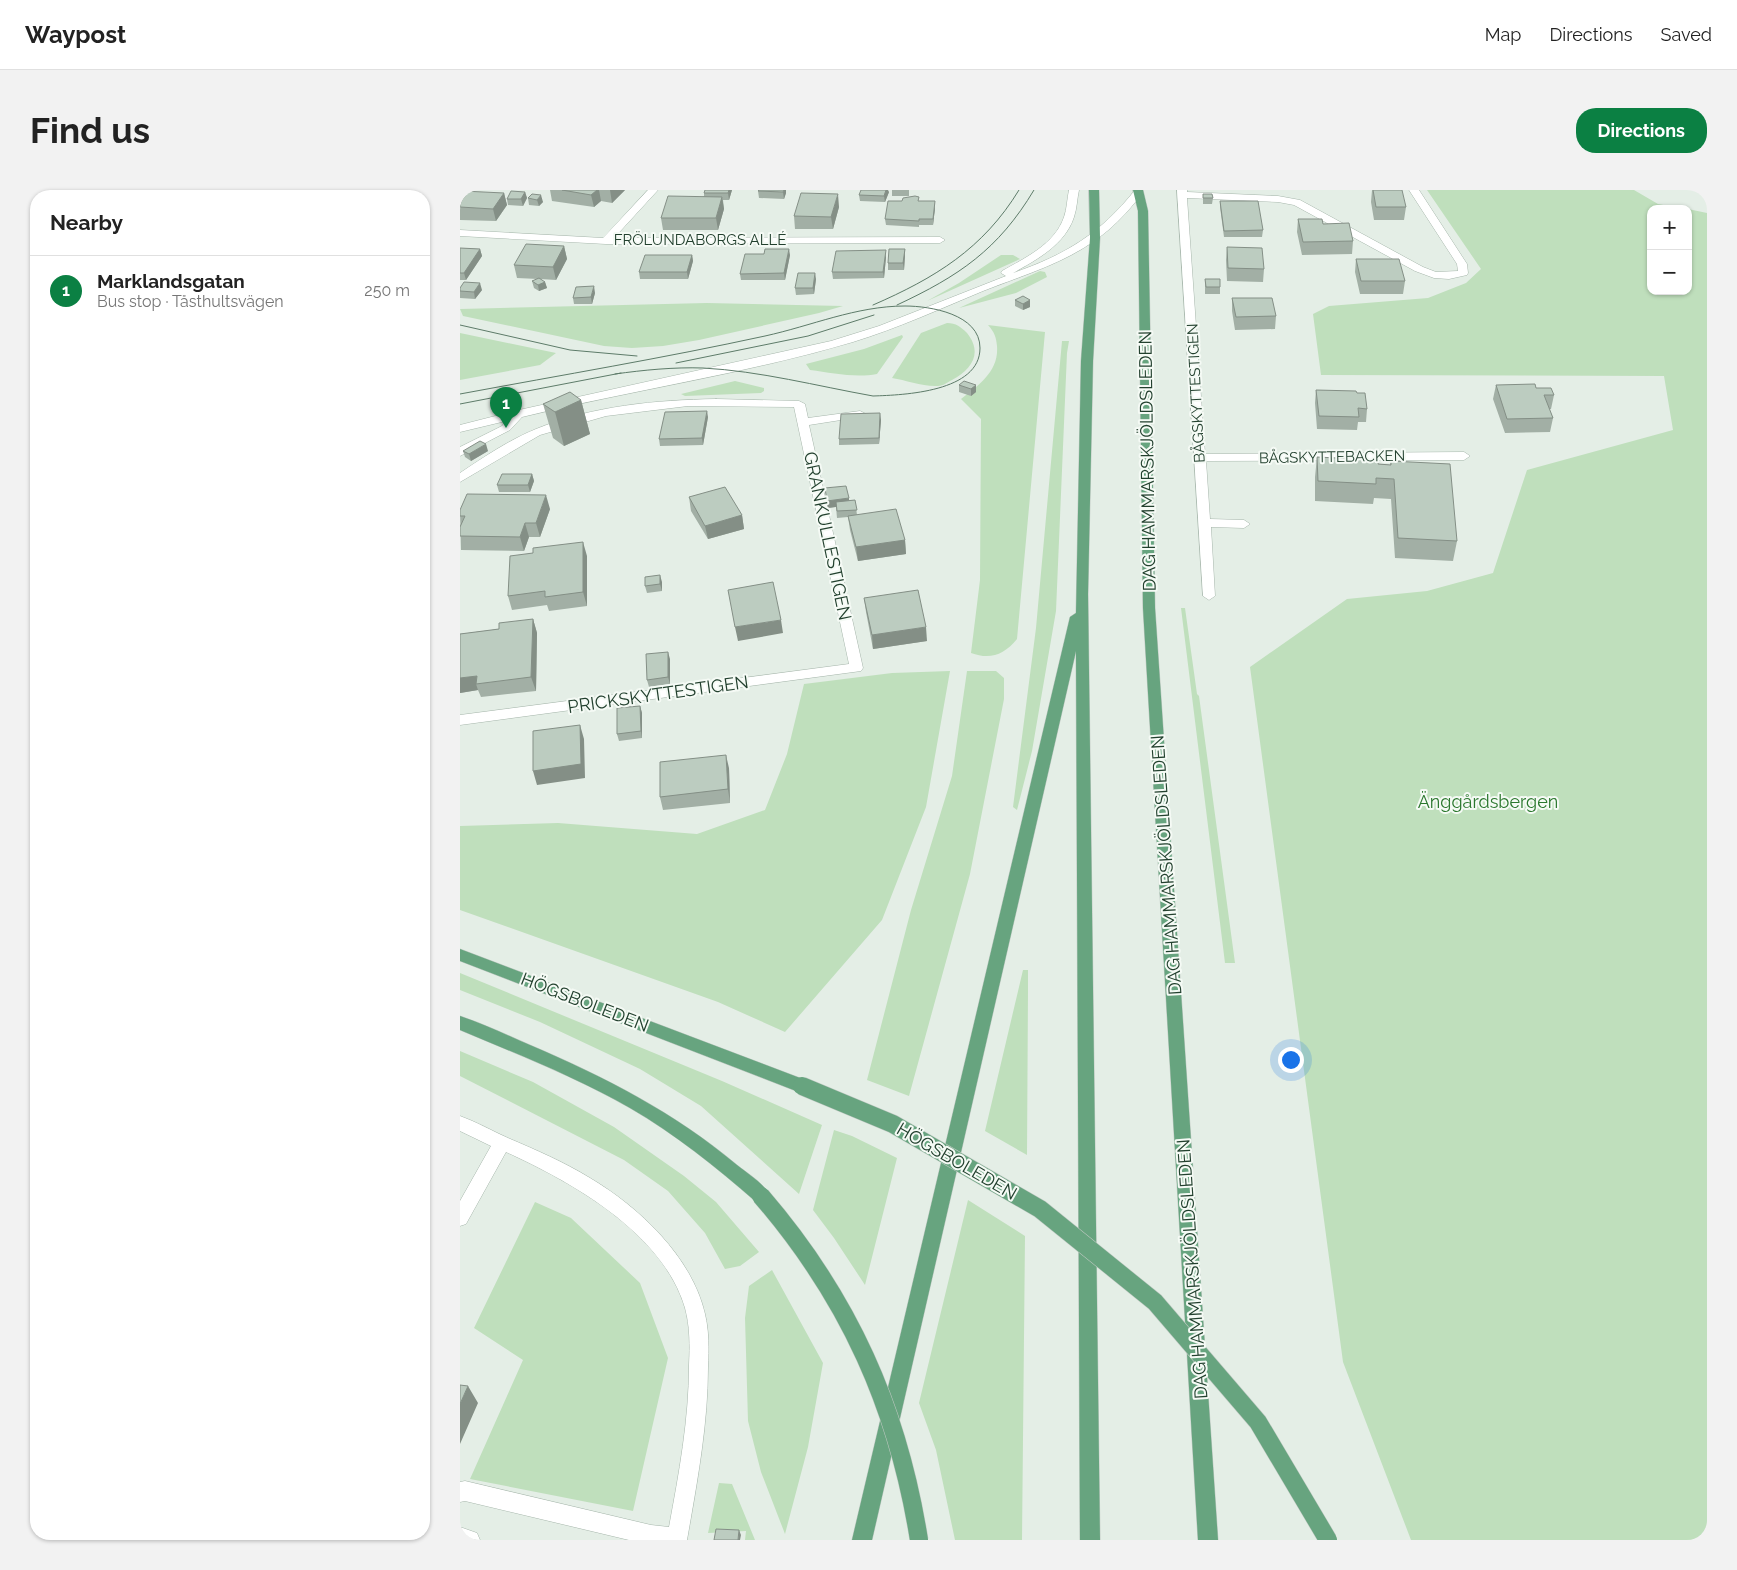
<!DOCTYPE html>
<meta charset="utf-8">
<style>
:root{--surface:#fff;--page:#f2f2f2;--text:#222;--muted:#767676;--line:#e0e0e0;--accent:#0b8043}
body{margin:0;font-family:Raleway,sans-serif;background:var(--page);color:var(--text)}
.controls{position:absolute;right:15px;top:15px;display:grid;overflow:hidden;border-radius:10px;box-shadow:0 1px 4px #0004}
.controls button{width:45px;height:45px;display:grid;place-items:center;padding:0;border:0;border-bottom:1px solid var(--line);background:var(--surface);color:var(--text);font:25px sans-serif}
.you{position:absolute;left:830px;top:869px;width:18px;height:18px;margin:-12px;border:4px solid #fff;border-radius:50%;background:#1a73e8;box-shadow:0 0 0 8px #1a73e833}
.badge{display:grid;place-items:center;width:32px;height:32px;border-radius:50%;background:var(--accent);color:#fff;font-size:16px;font-weight:700}
.pin{position:absolute;translate:-50% -41px;filter:drop-shadow(0 1px 2px #0008)}
.pin::after{content:'';position:absolute;top:26px;width:18px;height:15px;background:inherit;clip-path:polygon(0 0,100% 0,50% 100%)}
.list{margin:0;padding:0;list-style:none}
h2{display:flex;justify-content:space-between;align-items:center;height:65px;margin:0;padding:0 20px;font-size:21px}
h2 small{font-size:16px;font-weight:400;color:var(--muted)}
.list li{display:grid;grid-template-columns:32px 1fr auto;gap:15px;align-items:center;box-sizing:border-box;height:70px;padding:0 20px;border-top:1px solid var(--line)}
.list b{display:block;font-size:19px;white-space:nowrap}
.list p{margin:0;font-size:16px;white-space:nowrap;color:var(--muted)}
.list em{font-size:16px;font-style:normal;color:var(--muted)}
.map{position:relative;flex:none;width:1247px;height:1350px;overflow:hidden;border-radius:20px}
header{display:flex;align-items:center;gap:30px;box-sizing:border-box;height:70px;padding:0 25px;background:var(--surface);border-bottom:1px solid var(--line)}
header strong{font-size:24px}
nav{display:flex;gap:28px;margin-inline-start:auto;font-size:18px}
.intro{display:flex;align-items:center;justify-content:space-between;box-sizing:border-box;height:120px;padding:0 30px}
h1{margin:0;font-size:35px}
.button{padding:12px 22px;border-radius:20px;background:var(--accent);color:#fff;font-size:18px;font-weight:700}
main{display:flex;gap:30px;padding:0 30px}
aside{flex:1;background:var(--surface);border-radius:20px;box-shadow:0 1px 4px #0004}
.map>svg:first-child{display:block}
</style>
<header>
<strong>Waypost</strong>
<nav><a>Map</a><a>Directions</a><a>Saved</a></nav>
</header>
<div class="intro"><h1>Find us</h1><a class="button">Directions</a></div>
<main>
<aside>
<h2>Nearby<small></small></h2>
<ul class="list">
<li><span class="badge">1</span><div><b>Marklandsgatan</b><p>Bus stop · Tåsthultsvägen</p></div><em>250 m</em></li>
</ul>
</aside>
<div class="map">
<svg width="1247" height="1350" viewBox="0 0 1247 1350">
<rect width="100%" height="100%" fill="#e4eee6"/>
<path fill="#bfdfbc" d="M967 0H1174L1198 14 1225 19H1191V101H1228V19L1247 23V1350H951L883 1172 790 477 887 409 967 401 1033 383 1067 280 1213 240 1204 186 861 185 853 124 869 116 968 108 1006 93 1021 79Z
M541 65H553L560 69 467 111 499 93Z
M580 81 585 82 587 87 556 103 499 118Z
M247 113 383 116 359 123 239 150 203 156 172 158 144 156 3 126 0 119Z
M487 133C496 133 501 137 507 143 523 163 512 179 492 190 488 192 483 196 478 196 463 197 446 190 432 188L461 143Z
M528 135 585 142 557 449C544 465 530 470 511 463L520 390 521 229 501 209C519 195 539 181 537 156 536 147 535 143 528 135Z
M0 143 96 163 80 175 0 190Z
M442 145 443 147 417 184C395 188 372 183 350 180L346 174 404 159Z
M602 151H609L607 163 596 421 572 561 557 620 553 617 576 438Z
M275 191 304 198V201L301 203 225 206 221 204Z
M721 418H725L737 504 739 506 775 773H765Z
M490 481 466 617 422 730 325 842 258 812 0 720V636L98 633 237 644 305 620 327 564 344 494 432 483Z
M507 481H536L544 488V509L510 684 449 906 407 890 451 720 492 586Z
M563 780H568V802L567 965 525 941Z
M0 783 262 891 362 935 339 1004 241 916 180 879 80 832 0 800Z
M0 861 73 892 154 937 224 986 256 1012 299 1062 280 1076 265 1079 245 1043 208 1001 164 970 0 886Z
M374 940 392 946 437 968 405 1095 374 1048 353 1020Z
M508 1010 565 1046 562 1350H495L476 1260 459 1213Z
M75 1012 111 1028 180 1093 208 1168 173 1321 10 1289 63 1170 14 1138Z
M312 1080 363 1173 348 1257 325 1344 301 1282 288 1231 285 1128 289 1096Z
M259 1293 272 1294 295 1350H285L286 1341 248 1343Z"/>
<g fill="none" stroke-linecap="round" stroke-linejoin="round">
<g stroke="#a6b6ab" stroke-width="1">
<path id="minor" d="M188 0H198L154 48 480 47 485 50 480 53 146 54 0 46V40L143 48Z
M609 0H619C617 9 617 18 614 27 605 55 576 70 553 83 605 65 640 44 675 0H681L683 2C638 64 590 75 523 101 480 119 438 138 393 152 285 184 172 200 62 227L50 240 0 266V257L42 236 46 231 0 242V235L59 220 371 151 419 136 546 86 541 83 542 81C565 68 595 54 604 27 607 19 607 9 609 0Z
M717 0H727V2L818 6 840 10 963 77 976 82 998 81 997 74 949 0H959L1007 74 1008 83 1007 85 989 89 974 88 955 81 834 15 818 12 727 8 745 264 1004 262 1010 266 1004 270 746 271 750 329 784 330 790 334 784 338 751 337 755 406 749 410 743 406Z
M256 209 339 211 345 214 348 228 400 221 406 224 400 227 349 235 403 478 401 481 0 535V525L389 474 334 217 228 216 146 226 80 245 0 292V283C24 267 49 250 76 239 132 216 196 210 256 209Z
M0 926C17 932 32 941 48 948 76 960 104 972 130 988 179 1017 232 1067 245 1124 249 1141 249 1159 248 1177 248 1235 237 1293 227 1350H169L5 1311 0 1312V1292L5 1291 191 1335 209 1337C219 1283 229 1230 229 1175 230 1156 230 1136 225 1118 203 1043 112 992 46 962L6 1034 0 1036V1011L31 956 0 941Z
M0 1337 17 1343 20 1350H0Z"/>
</g>
<g stroke="#c1cac4" stroke-width="1">
<path id="major" d="M629 0H639L640 48 633 171 628 404 640 1350H620L616 461 412 1350H392L610 427 616 423 621 171 630 48Z
M673 0H683L688 21 695 418 758 1350H738L683 418 678 21Z
M0 759 348 891 350 896 348 901 342 903 336 901 0 771Z
M0 826C24 834 47 845 70 855 145 887 215 923 277 975 288 984 304 993 310 1006L307 1011 301 1014 295 1011C256 977 215 944 170 918 116 887 57 864 0 840Z"/>
</g>
<use href="#minor" fill="#fff" fill-rule="evenodd"/>
<use href="#major" fill="#67a47f" fill-rule="evenodd"/>
<path stroke="#5d7b69" stroke-width="1" d="M413 115C475 88 523 59 559 0
M437 115C499 86 538 60 574 0
M0 135 110 160 177 166
M216 173 348 146 414 125
M0 204C102 185 204 168 305 146 351 136 396 116 445 116 470 116 520 124 520 158 520 202 444 205 413 206 357 196 300 181 243 178 214 177 184 180 155 184
M0 214 161 183"/>
<g stroke="#c1cac4" stroke-width="19" stroke-linecap="butt">
<path id="major-bridge" d="M342 896 433 934 580 1019 695 1112 798 1232 868 1350
M301 1006C389 1108 438 1218 459 1350"/>
</g>
<use href="#major-bridge" stroke="#67a47f" stroke-width="18"/>
</g>
<path fill="#a2afa5" d="M90 0H165L152 13 141 11 134 17 92 11Z
M272 0 269 10H263L264 19 258 40H203L201 28 244 6V3Z
M326 0V3L324 9 299 8 298 1Z
M432 0H449V6H432Z
M912 0 946 17 944 30H914L911 12Z
M65 2 67 8 63 16 48 15 47 9Z
M429 2 425 12 400 11 399 5Z
M44 3 47 15 36 31 0 30V6Z
M72 4 83 12 79 16 69 15 68 8Z
M743 4 753 8 752 14H743Z
M459 11 475 18 473 35H459V37L426 35 425 29Z
M760 11 803 40 802 47H764L760 17Z
M379 17 373 39H335L334 26Z
M838 29 863 34 893 51 892 64 842 65 837 42Z
M104 56 107 69 96 90 80 89 85 92 87 98 79 101 74 98 72 91 78 89 57 88 54 75Z
M767 57 804 79 803 92 767 91 766 70Z
M0 58 20 59 22 66 6 90H0Z
M445 59V65L444 80H428V73Z
M232 65 233 71 228 89H180L179 82Z
M330 65 325 90H281L280 84Z
M426 67 424 88 373 89 372 82Z
M896 69 945 91 943 104H900L895 82Z
M356 89 354 104 336 105 335 98Z
M745 89 760 97V104H745Z
M22 100 15 109 0 108V101Z
M135 103 132 114H114L113 108Z
M772 108 816 126 815 139 775 140 772 121Z
M555 110H570V117L563 120 555 116Z
M499 195H516V202L511 206 499 202Z
M1036 195 1076 198 1094 205 1091 219H1089L1093 228 1090 242 1045 243 1033 209Z
M856 200 897 203 907 219 906 232H898L897 240 857 239 855 213Z
M121 210 130 244 104 256 93 248 83 214Z
M248 227 243 255 200 256 199 249Z
M421 230 419 254 379 255V249Z
M3 261H28L11 271 5 267Z
M857 267 930 275 931 271 997 351 993 371 935 368 931 309 914 308 913 314 855 311V287Z
M72 284 74 291 70 302H39L37 295Z
M365 298 389 310H395L397 325 445 350 446 364 398 371 390 340 388 327 377 328 376 317 368 318Z
M229 307 282 325 284 339 248 349 231 321Z
M90 319 80 347H69L64 361 1 360 0 320Z
M127 366V416L89 421 87 415 52 420 48 406Z
M202 392V401L187 403 185 396Z
M404 408 467 451 413 459 406 422Z
M73 429 77 443 76 501 21 507 18 500 0 503V444L39 439Z
M210 469V494L189 497 187 490Z
M180 516 182 523V548L159 551 157 544Z
M269 578 270 613 203 620 200 607Z"/>
<path fill="#848f86" d="M137 0H139L141 11 134 17 131 5Z
M150 0H165L152 13Z
M269 0H272L269 10 268 3Z
M324 0H326V3L324 9 323 2Z
M426 0H428L429 2 425 12 424 6Z
M65 2 67 8 63 16 61 9Z
M44 3 47 15 36 31 33 19Z
M378 4 379 17 373 39 371 27Z
M81 5 83 12 79 16 77 10Z
M262 7 264 19 258 40 256 28Z
M475 11V18L473 35V29Z
M104 56 107 69 96 90 93 77Z
M20 59 22 66 6 90 4 83Z
M329 59 330 65 325 90 324 83Z
M445 59V65L444 80 443 73Z
M426 60V67L424 88 423 82Z
M232 65 233 71 228 89 227 82Z
M355 83 356 89 354 104 353 98Z
M85 92 87 98 79 101 78 95Z
M20 93 22 100 15 109 14 102Z
M134 96 135 103 132 114 131 107Z
M570 110V117L563 120V114Z
M516 195V202L511 206V199Z
M121 210 130 244 104 256 95 222Z
M247 221 248 227 243 255 242 248Z
M420 223 421 230 419 254V248Z
M26 254 28 261 11 271 9 264Z
M72 284 74 291 70 302 68 295Z
M86 305 90 319 80 347 76 333Z
M389 308V315L368 318 367 311Z
M282 325 284 339 248 349 245 336Z
M65 333 69 347 64 361 60 347Z
M445 350 446 364 398 371 396 357Z
M123 352 127 366V416L123 402Z
M200 385 202 392V401L200 394Z
M73 429 77 443 76 501 71 487Z
M321 430 323 443 278 451 275 437Z
M466 437 467 451 413 459 412 445Z
M208 462 210 469V494L208 487Z
M17 486 16 494 18 500 0 503V488Z
M180 516 182 523V548L181 541Z
M120 535 124 549 125 588 77 595 73 581Z
M266 565 269 578 270 613 268 599Z
M8 1196 18 1213 0 1254V1214Z
M279 1340 281 1345 280 1350H278Z"/>
<path fill="#bcccc0" stroke="#848f86" d="M102 0H137L131 5Z
M245 0H269L268 3H244Z
M299 0H324L323 2 298 1Z
M401 0H426L424 6 399 5Z
M913 0H942L946 17H916Z
M3 1 44 3 33 19 0 17V6Z
M51 1 65 2 61 9H47Z
M341 3 378 4 371 27 334 26Z
M72 4 81 5 77 10 68 8Z
M743 4H752L753 8H743Z
M208 6 262 7 256 28H201Z
M455 6 459 7 458 11H475L473 29H459V31L425 29 428 11H442L443 8Z
M760 11H798L803 40 764 41Z
M838 29H862L863 34 889 33 893 51 843 52Z
M66 54 104 56 93 77 54 75Z
M767 57 802 58 804 79 768 78Z
M0 58 20 59 4 83H0Z
M305 59H329L324 83 280 84 285 64H304Z
M429 59H445L443 73H428Z
M426 60 423 82H372L376 61Z
M185 65H232L227 82H179Z
M896 69H939L945 91H901Z
M338 83H355L353 98H335Z
M79 88 85 92 78 95 72 91Z
M745 89H760V97H746Z
M4 92 20 93 14 102 0 101V98Z
M134 96 131 107 113 108 116 97Z
M563 106 570 110 563 114 555 110Z
M772 108H812L816 126 776 127Z
M504 191 516 195 511 199 499 195Z
M1075 194 1076 198H1091L1094 205H1084L1093 228 1047 229 1036 195Z
M856 200 896 201 897 203H905L907 219 898 218 899 227 859 226Z
M110 202 121 210 95 222 83 214Z
M247 221 242 248 199 249 205 222Z
M420 223 419 248 379 249 381 224Z
M20 251 26 254 9 264 3 261Z
M857 267 918 270V274L931 275V271L990 274 997 351 938 348 934 289 916 288V294L858 291Z
M42 284H72L68 295H37Z
M386 296 389 308 367 311 365 298Z
M265 297 282 325 245 336 229 307Z
M7 304 86 305 76 333H65L60 347 0 346V337L5 326H0V320Z
M395 310 397 320 377 321 376 312Z
M436 319 445 350 396 357 388 326Z
M123 352V402L85 407V401L48 406 50 366 73 363V358Z
M200 385V394L185 396V387Z
M313 392 321 430 275 437 268 400Z
M458 400 466 437 412 445 404 408Z
M73 429 71 487 16 494 17 486 0 488V444L39 439V433Z
M208 462V487L187 490 186 464Z
M180 516 181 541 157 544V518Z
M120 535 121 574 73 581V541Z
M266 565 268 599 200 607V572Z
M0 1195 8 1196 0 1214Z
M256 1339 279 1340 278 1350H254Z"/>
<g text-anchor="middle" dominant-baseline="central" stroke-width="4" stroke-linejoin="round" paint-order="stroke">
<g font-size="15" fill="#22402e" stroke="#f5faf5">
<text x="240" y="50">FRÖLUNDABORGS ALLÉ</text>
<text transform="translate(736 203) rotate(-93)">BÅGSKYTTESTIGEN</text>
<text transform="translate(872 267) rotate(-1)">BÅGSKYTTEBACKEN</text>
</g>
<g font-size="18" fill="#22402e" stroke="#f5faf5">
<text transform="translate(687 271) rotate(-91)">DAG HAMMARSKJÖLDSLEDEN</text>
<text transform="translate(368 346) rotate(78)">GRANKULLESTIGEN</text>
<text transform="translate(198 504) rotate(-8)">PRICKSKYTTESTIGEN</text>
<text transform="translate(706 675) rotate(-94)">DAG HAMMARSKJÖLDSLEDEN</text>
<text transform="translate(125 812) rotate(21)">HÖGSBOLEDEN</text>
<text transform="translate(497 971) rotate(30)">HÖGSBOLEDEN</text>
<text transform="translate(732 1079) rotate(-94)">DAG HAMMARSKJÖLDSLEDEN</text>
</g>
<g font-size="18" fill="#2b782e" stroke="#f5faf5">
<text x="1028" y="611">Änggårdsbergen</text>
</g>
</g>
</svg>
<div class="controls">
<button>+</button>
<button>−</button>
</div>
<div class="you"></div>
<div class="pin badge" style="left:46px;top:238px">1</div>
</div>
</main>
